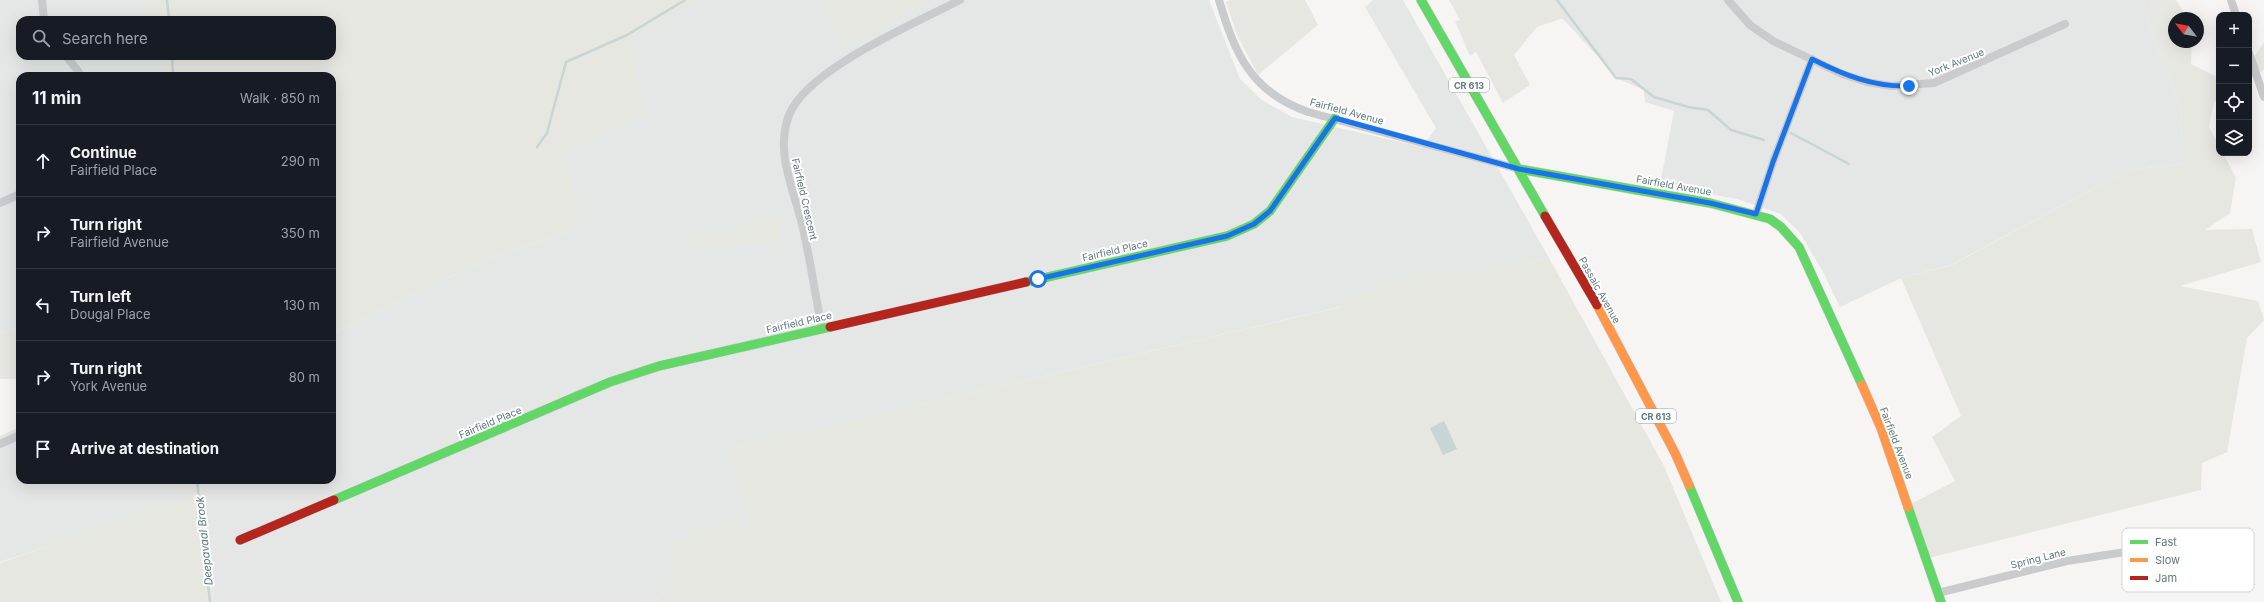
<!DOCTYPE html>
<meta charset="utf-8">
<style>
:root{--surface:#171b24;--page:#242831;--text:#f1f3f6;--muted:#9ea1a6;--line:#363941}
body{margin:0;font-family:Inter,sans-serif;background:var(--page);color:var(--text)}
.controls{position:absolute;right:12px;top:12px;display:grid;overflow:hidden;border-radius:8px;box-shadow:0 4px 16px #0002}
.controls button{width:36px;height:36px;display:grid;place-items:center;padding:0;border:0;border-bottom:1px solid var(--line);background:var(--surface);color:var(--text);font:20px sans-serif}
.compass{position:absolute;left:2168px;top:12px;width:36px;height:36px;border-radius:50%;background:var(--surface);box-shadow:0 4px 16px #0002;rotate:301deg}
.stop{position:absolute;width:12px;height:12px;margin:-9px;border:3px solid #1a73e8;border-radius:50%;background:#fff}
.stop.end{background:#1a73e8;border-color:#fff;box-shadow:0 1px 4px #0008}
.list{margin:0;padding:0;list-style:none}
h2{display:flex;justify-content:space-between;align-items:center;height:52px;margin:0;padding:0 16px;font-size:17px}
h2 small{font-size:13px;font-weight:400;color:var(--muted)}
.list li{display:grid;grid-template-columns:26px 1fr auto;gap:12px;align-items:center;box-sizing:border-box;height:72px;padding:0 16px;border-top:1px solid var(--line)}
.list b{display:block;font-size:15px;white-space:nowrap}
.list p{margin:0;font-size:13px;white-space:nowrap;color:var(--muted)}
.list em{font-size:13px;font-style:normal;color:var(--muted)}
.icon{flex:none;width:22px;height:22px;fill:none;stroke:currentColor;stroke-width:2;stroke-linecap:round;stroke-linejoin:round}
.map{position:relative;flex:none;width:2264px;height:602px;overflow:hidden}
.search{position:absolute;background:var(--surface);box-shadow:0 4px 16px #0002;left:16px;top:16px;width:320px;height:44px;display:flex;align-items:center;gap:10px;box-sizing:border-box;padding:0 14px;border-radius:12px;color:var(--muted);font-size:15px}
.panel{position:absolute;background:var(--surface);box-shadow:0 4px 16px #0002;left:16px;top:72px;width:320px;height:412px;border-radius:12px}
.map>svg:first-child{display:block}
</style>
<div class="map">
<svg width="2264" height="602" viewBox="0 0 2264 602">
<rect width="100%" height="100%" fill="#f6f5f4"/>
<path fill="#e5e6e6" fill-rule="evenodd" d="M0 0H1209L1240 79 1262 100 1292 117 1422 147 1436 128 1365 7 1373 0H1403L1549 258 728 450 755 545 674 578 658 598 645 602H213L212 586 76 537 0 562V436L20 427V480H332V334L489 258 575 231 332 76H20V326L0 333ZM20 20H332V56H20Z
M1545 0H2144L2147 18 2181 111 2183 164 2128 170 1951 265 1901 278 1840 307 1823 272 1800 233 1781 214 1737 199 1660 185 1674 111 1645 102 1644 90 1619 79Z"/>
<path fill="#e6e7e1" d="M143 0H697L630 36 645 115 560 152 584 205 575 231 489 258 332 334V76H167L162 56H332V20H150Z
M820 0H932L845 47Z
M1230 0H1305L1318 25 1258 75 1237 35 1226 2Z
M1449 0H1557L1569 16 1537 27 1514 55 1530 85 1503 103 1476 52 1470 56 1455 21 1460 20Z
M2144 0H2176L2187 18H2174V42H2192L2191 64 2219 78V99L2214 102 2209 127 2219 146V153H2223L2236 178 2230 213 2205 230 2252 229 2261 262 2180 286 2258 301 2264 320 2247 338 2227 452 2202 463 2201 490 1925 559 1909 505 1955 481 1932 437 1961 416 1901 278 1952 265 2128 170 2183 164 2181 111 2147 18Z
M2264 42V70L2249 80V65Z
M777 211 783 224 779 242 705 248 685 236 709 234 729 235Z
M1549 258 1664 466 1721 602H646L658 598 674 578 670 542 748 521 727 450 1341 307 1343 299 1440 270 1471 276Z
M20 326V379H0V333Z
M169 480H203L207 506 203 509 213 602H0V563L187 497Z"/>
<path fill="#c8d5d4" d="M1444 421 1457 449 1443 455 1430 428Z"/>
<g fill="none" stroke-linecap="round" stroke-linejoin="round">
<path stroke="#c8d5d4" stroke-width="2.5" d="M167 0 169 20
M1557 0 1616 78 1631 79 1654 97 1688 107 1708 110 1731 130 1764 140
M172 56 173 76
M1791 133 1849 164
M537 147 547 133 566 62 627 35 685 0
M197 480 210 602"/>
<g stroke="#d1d2d2" stroke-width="10">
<path id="fast" d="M1421 0 1545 216
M1519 169 1710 203 1770 219 1781 227 1799 247 1862 385
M1026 282 1227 236 1254 224 1270 211 1335 118
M1689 485 1738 602
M334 500 610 382 659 366 830 327
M1908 507 1941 602"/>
</g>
<g stroke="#d1d2d2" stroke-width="10">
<path id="slow" d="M1597 305 1675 453 1689 485
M1862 385 1881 428 1908 507"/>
</g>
<g stroke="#d1d2d2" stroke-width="10">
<path id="jam" d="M1545 216 1597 305
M830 327 1026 282
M240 540 334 500"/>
</g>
<path stroke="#cacbcc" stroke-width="8" d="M42 0 44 20
M1219 0C1235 54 1251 92 1308 112L1519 169
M1728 0 1750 25 1773 41 1842 74 1867 82 1891 86 1934 83 2065 24
M2231 0 2236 15
M2249 53 2264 97
M66 56 78 71 80 76
M0 203 20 194
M1756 214 1773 162 1812 59
M822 328C815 294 810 258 802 224 793 188 775 152 789 115 807 69 916 23 960 0
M0 444 20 435
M1938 593 2067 561 2145 549"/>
<use href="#fast" stroke="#63d668" stroke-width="9"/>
<use href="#slow" stroke="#ff974d" stroke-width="9"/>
<use href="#jam" stroke="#b3261e" stroke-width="9"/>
</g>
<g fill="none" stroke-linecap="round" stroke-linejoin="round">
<path stroke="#1a73e8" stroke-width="5" d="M1038 279 1227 236 1254 224 1270 211 1335 118 1519 169 1710 203 1756 214 1773 162 1812 59C1844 75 1873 87 1909 86"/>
</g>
<g text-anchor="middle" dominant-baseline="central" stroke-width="4" stroke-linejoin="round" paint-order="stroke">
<g fill="#fff" stroke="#90a2a6" stroke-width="1">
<rect x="1449" y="78" width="40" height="14" rx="3"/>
<rect x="1636" y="409" width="40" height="14" rx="3"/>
</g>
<g font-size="9" font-weight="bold" fill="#607a80">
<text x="1469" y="85">CR 613</text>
<text x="1656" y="416">CR 613</text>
</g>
<g font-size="10" fill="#607a80" stroke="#fff">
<text transform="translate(1956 62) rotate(-22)">York Avenue</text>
<text transform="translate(1347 111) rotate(15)">Fairfield Avenue</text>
<text transform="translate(1674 185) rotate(10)">Fairfield Avenue</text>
<text transform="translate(805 199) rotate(77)">Fairfield Crescent</text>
<text transform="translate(1115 250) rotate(-13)">Fairfield Place</text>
<text transform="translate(1600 290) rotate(61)">Passaic Avenue</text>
<text transform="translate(799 322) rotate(-13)">Fairfield Place</text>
<text transform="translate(490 422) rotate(-23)">Fairfield Place</text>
<text transform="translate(1897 443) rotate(69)">Fairfield Avenue</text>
<text transform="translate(2038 558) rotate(-14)">Spring Lane</text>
</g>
<g font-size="11" font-style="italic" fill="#5a7b7b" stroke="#fff">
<text transform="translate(204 541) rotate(-96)">Deepavaal Brook</text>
</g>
</g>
<rect x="2122" y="528" width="132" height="64" rx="6" fill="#fff" stroke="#cfd7d9" stroke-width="1"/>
<rect x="2130" y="540" width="18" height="4" fill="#63d668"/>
<rect x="2130" y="558" width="18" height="4" fill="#ff974d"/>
<rect x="2130" y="576" width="18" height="4" fill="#b3261e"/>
<g font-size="11" fill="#607a80">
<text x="2155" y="546">Fast</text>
<text x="2155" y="564">Slow</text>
<text x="2155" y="582">Jam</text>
</g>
</svg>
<div class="controls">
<button>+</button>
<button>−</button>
<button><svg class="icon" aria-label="locate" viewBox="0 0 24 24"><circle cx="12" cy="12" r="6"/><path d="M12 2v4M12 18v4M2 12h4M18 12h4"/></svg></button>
<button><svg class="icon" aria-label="layers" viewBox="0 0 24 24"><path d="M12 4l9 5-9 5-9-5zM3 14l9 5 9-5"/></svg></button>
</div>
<svg class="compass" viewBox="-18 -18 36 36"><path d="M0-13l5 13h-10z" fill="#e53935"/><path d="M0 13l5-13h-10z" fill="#9ea1a6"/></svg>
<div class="stop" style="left:1038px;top:279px"></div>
<div class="stop end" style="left:1909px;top:86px"></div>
<div class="search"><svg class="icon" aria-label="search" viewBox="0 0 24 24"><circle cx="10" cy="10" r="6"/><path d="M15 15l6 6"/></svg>Search here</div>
<section class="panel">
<h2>11 min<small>Walk · 850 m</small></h2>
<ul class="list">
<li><svg class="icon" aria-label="ahead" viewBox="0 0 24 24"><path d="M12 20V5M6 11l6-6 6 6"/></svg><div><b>Continue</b><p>Fairfield Place</p></div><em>290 m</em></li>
<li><svg class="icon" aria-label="right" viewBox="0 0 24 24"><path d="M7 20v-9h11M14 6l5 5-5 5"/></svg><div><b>Turn right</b><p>Fairfield Avenue</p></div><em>350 m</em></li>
<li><svg class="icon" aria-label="left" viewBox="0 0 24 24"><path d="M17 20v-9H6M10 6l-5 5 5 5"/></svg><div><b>Turn left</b><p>Dougal Place</p></div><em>130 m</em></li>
<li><svg class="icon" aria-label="right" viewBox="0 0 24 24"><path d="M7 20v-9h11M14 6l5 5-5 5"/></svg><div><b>Turn right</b><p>York Avenue</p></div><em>80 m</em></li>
<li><svg class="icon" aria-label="arrive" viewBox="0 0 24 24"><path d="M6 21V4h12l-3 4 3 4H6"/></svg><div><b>Arrive at destination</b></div></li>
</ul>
</section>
</div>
